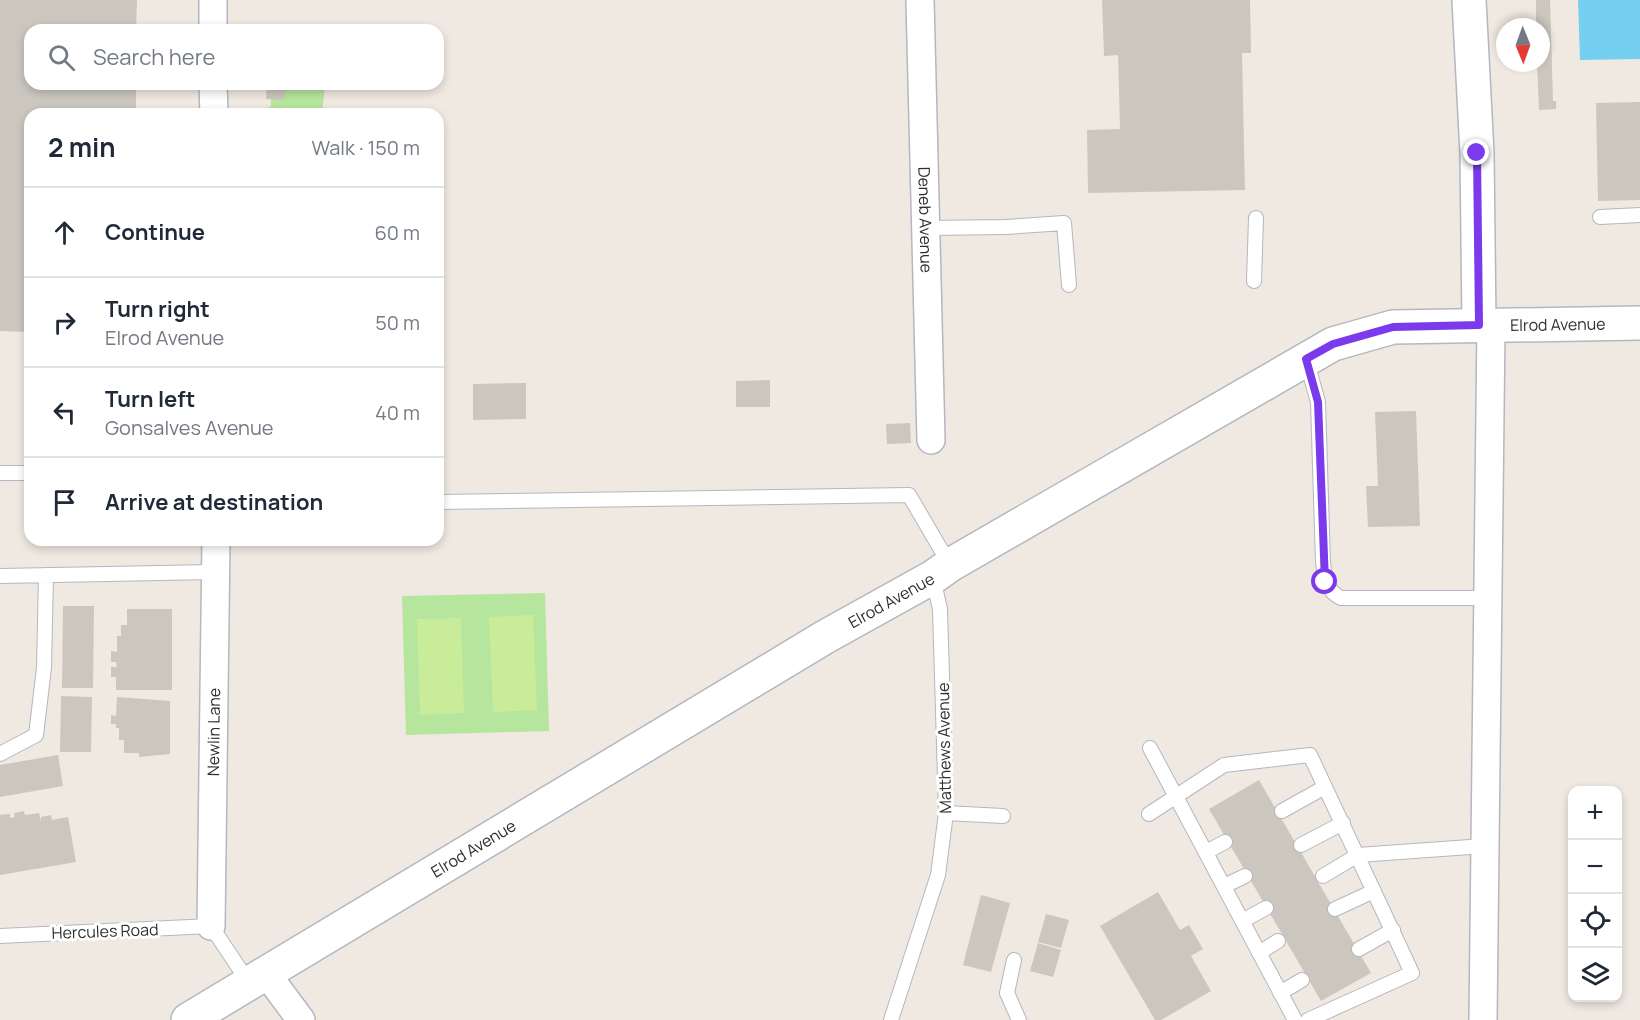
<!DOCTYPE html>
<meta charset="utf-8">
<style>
:root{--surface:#fff;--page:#f6f6f7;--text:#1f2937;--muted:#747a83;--line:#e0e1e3}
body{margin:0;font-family:Manrope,sans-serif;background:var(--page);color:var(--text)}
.controls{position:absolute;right:18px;bottom:18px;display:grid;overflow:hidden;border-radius:12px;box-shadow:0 3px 9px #0003}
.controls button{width:54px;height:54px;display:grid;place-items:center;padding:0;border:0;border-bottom:2px solid var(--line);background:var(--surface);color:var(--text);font:30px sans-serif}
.compass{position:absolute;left:1496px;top:18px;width:54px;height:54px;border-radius:50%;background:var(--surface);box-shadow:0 3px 9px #0003;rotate:179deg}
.stop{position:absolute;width:18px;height:18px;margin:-14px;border:4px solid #7c3aed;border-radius:50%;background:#fff}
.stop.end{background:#7c3aed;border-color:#fff;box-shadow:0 2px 6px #0008}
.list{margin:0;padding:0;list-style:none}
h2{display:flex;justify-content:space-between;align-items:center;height:78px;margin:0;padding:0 24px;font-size:26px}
h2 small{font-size:20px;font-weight:400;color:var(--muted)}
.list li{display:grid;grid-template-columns:39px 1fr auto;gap:18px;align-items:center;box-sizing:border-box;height:90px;padding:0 24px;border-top:2px solid var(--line)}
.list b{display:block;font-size:22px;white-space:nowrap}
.list p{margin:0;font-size:20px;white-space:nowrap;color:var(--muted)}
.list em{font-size:20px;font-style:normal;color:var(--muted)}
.icon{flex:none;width:33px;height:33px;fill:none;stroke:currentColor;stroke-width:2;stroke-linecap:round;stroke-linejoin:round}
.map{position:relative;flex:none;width:1640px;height:1020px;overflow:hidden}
.search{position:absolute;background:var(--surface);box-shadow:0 3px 9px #0003;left:24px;top:24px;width:420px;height:66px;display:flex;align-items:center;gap:15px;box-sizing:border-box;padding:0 21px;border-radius:18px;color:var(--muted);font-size:22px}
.panel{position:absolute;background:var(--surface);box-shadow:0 3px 9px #0003;left:24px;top:108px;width:420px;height:438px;border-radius:18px}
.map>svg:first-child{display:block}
</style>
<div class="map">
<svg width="1640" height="1020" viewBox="0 0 1640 1020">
<rect width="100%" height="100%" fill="#efe9e1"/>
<path fill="#b6e59e" d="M325 85 322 114H255L271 106V86Z
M545 593 549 731 406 735 402 596Z"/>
<path fill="#c9ec9a" d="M533 615 537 710 493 712 489 617Z
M461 618 464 713 420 715 417 619Z"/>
<path fill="#75cff0" d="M1578 0H1640V59L1580 60Z"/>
<path fill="#cbc7bf" d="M0 0H137L136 30H30V84H136V114H30V332L0 331Z
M1102 0H1250L1251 53H1242L1245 190 1088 193 1087 130 1120 129 1118 55 1104 56Z
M1536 0H1550L1553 101H1556V109L1539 110 1537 63H1541V27H1536Z
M267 84H286L284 100 266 99Z
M1640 102V200L1598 201 1596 103Z
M770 380V407H736V381Z
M526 383V419L473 420V384Z
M1416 411 1420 526 1368 527 1366 486H1378L1375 412Z
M910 423 911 443 887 444 886 424Z
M63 606H94L93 688H62Z
M127 609H172V690H116V677H111V667H117L116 662H111V651L117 652V636H121V625H127Z
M61 696 92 697 91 752H60Z
M117 697 170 701V754L139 757V753H124V740H119V728H116V724H111V715L116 716Z
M58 755 63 786 0 797V765Z
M1259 780 1371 973 1321 1001 1209 809Z
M24 811 25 815 39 813 41 822V817L51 815 52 820 68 817 76 862 0 875V815L10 814V818L15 817 14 813Z
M1158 892 1180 930 1189 925 1203 949 1191 956 1211 991 1161 1020H1155L1100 926Z
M981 895 1010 903 991 972 963 965Z
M1046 914 1069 920 1061 948 1038 942Z
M1038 943 1061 950 1053 977 1030 971Z"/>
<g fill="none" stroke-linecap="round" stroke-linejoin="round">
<g stroke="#b4b7c1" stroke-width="16">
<path id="lane" d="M1600 217 1640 215
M926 228 1006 227 1064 223 1069 285
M1254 281 1256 218
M1306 359 1318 402 1323 562C1325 578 1325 590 1341 598H1489
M0 473H30
M438 502 909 495 950 565
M0 576 214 572
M1150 748 1295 1020
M0 754 36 735 44 668 46 575
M1282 811 1325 787
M946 813 1003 816
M1149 814 1224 765 1310 755 1412 973 1308 1020
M1301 845 1343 823
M1206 852 1225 842
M1323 876 1358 855 1484 846
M1224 886 1245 876
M1335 909 1374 891
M1242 921 1266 908
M0 936 211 926 249 983
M1359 949 1393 930
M1259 953 1278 941
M1014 960 1007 993 1019 1020
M1280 993 1302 980
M891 1020 938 875 946 813 940 609 933 578"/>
</g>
<g stroke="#b4b7c1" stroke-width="30">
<g id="street">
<path d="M213 0V30"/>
<path id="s1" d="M920 0 931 440"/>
<path d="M213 84 214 114"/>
<path id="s2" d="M211 926 216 540"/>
<path d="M266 973 301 1020"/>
<path d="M1483 1020 1491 325"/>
</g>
</g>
<g stroke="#b4b7c1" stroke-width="36">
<g id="secondary">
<path d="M1469 0 1477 153 1479 325"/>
<path id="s3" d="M188 1020 825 637 933 577 950 565 1333 344 1393 327 1640 323"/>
</g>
</g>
<use href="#lane" stroke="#fff" stroke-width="14"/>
<use href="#street" stroke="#fff" stroke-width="27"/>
<use href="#secondary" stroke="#fff" stroke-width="33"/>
</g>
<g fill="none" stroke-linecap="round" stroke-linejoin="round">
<path stroke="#7c3aed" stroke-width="8" d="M1325 582 1318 402 1306 359 1333 344 1393 327 1479 325 1477 153"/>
</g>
<g text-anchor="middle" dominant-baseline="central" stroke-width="6" stroke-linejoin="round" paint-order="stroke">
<g font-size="16" fill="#2e2e2e" stroke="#fff">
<text stroke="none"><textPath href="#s1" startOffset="220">Deneb Avenue</textPath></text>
<text stroke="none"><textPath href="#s3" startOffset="1557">Elrod Avenue</textPath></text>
<text stroke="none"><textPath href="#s3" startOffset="819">Elrod Avenue</textPath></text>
<text stroke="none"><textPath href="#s2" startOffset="194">Newlin Lane</textPath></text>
<text transform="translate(944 748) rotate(-91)">Matthews Avenue</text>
<text stroke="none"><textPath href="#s3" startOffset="333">Elrod Avenue</textPath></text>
<text transform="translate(105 931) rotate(-2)">Hercules Road</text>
</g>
</g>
</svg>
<div class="controls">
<button>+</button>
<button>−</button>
<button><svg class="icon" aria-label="locate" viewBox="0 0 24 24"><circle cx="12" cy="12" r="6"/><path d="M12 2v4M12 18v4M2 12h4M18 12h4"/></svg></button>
<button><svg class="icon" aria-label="layers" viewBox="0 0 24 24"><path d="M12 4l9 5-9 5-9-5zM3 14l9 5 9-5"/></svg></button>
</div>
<svg class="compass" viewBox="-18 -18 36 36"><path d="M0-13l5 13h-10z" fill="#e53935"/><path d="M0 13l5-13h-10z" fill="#747a83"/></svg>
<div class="stop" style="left:1325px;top:582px"></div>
<div class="stop end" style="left:1477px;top:153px"></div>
<div class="search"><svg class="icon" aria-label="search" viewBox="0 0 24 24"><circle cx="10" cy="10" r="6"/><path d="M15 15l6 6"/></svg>Search here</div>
<section class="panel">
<h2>2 min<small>Walk · 150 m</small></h2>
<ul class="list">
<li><svg class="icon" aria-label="ahead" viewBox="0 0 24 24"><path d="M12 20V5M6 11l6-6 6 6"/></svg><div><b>Continue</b></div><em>60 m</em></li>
<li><svg class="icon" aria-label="right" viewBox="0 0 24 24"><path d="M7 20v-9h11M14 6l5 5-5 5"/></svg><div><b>Turn right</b><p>Elrod Avenue</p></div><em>50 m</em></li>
<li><svg class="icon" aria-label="left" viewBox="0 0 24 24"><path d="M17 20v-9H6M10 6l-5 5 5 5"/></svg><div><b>Turn left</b><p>Gonsalves Avenue</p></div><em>40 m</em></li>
<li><svg class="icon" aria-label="arrive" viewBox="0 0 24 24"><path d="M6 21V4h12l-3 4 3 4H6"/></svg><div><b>Arrive at destination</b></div></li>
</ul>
</section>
</div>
